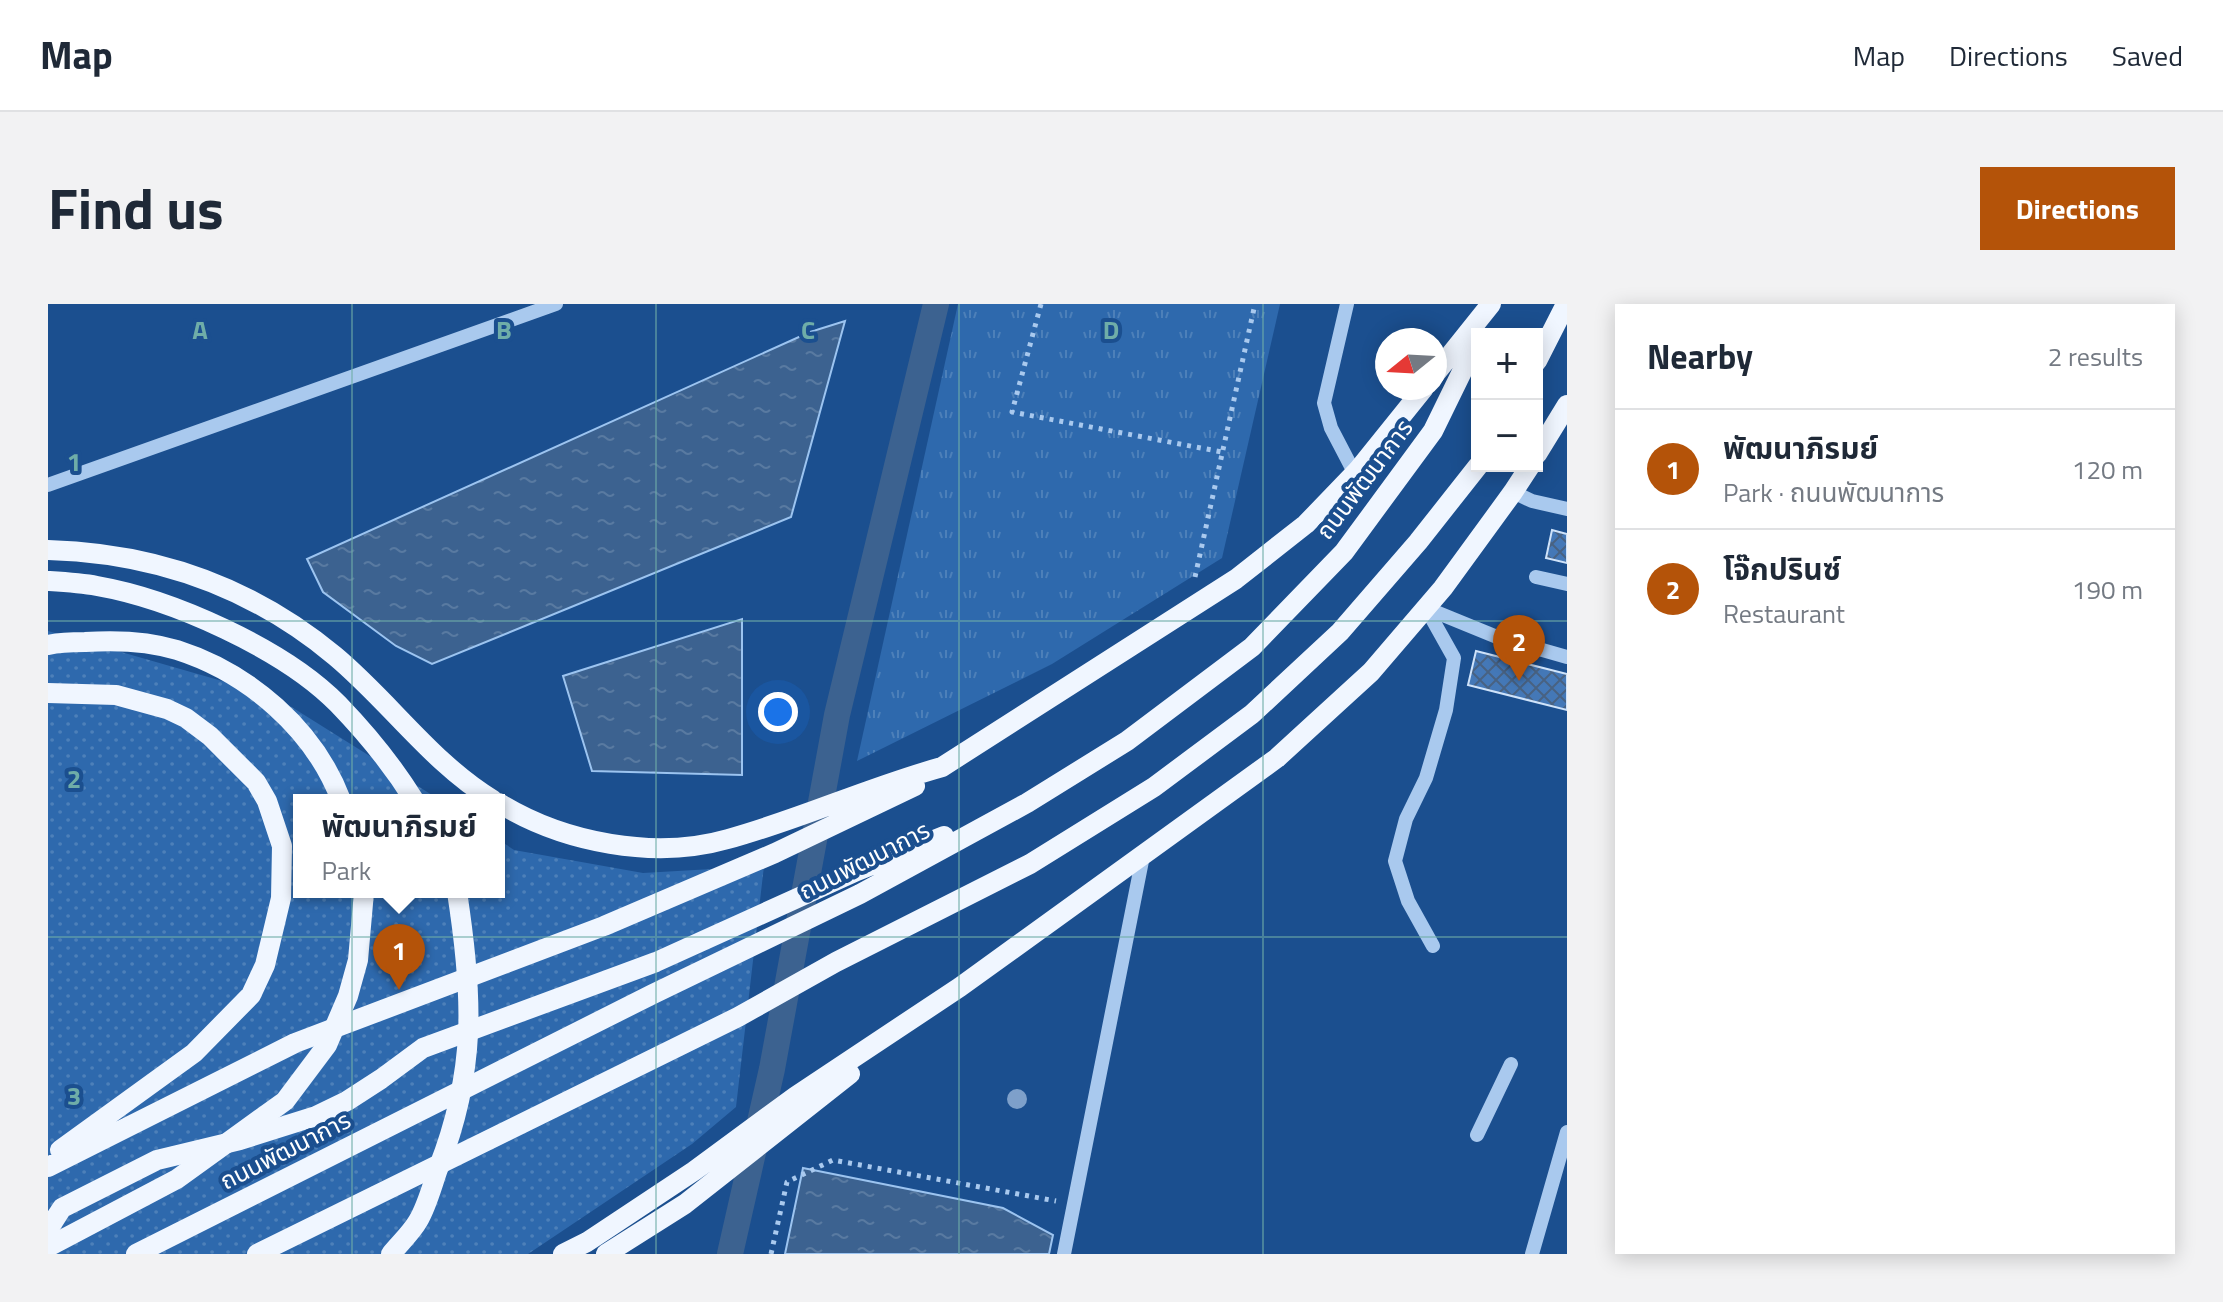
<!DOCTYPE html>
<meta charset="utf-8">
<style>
:root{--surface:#fff;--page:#f2f2f3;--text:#1f2937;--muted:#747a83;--line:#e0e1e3;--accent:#b45309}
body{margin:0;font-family:"Titillium Web","Noto Sans Thai",sans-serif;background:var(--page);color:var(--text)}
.controls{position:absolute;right:24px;top:24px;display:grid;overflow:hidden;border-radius:0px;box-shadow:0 4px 20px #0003}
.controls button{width:72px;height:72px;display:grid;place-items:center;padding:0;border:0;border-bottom:2px solid var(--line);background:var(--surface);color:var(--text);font:40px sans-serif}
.compass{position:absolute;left:1327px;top:24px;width:72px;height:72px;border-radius:50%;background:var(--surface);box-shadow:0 4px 20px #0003;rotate:252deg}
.you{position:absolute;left:730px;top:408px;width:28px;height:28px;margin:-20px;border:6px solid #fff;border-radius:50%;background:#1a73e8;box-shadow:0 0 0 12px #1a73e833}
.badge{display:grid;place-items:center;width:52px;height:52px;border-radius:50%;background:var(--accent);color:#fff;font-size:26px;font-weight:700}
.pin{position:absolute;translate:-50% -66px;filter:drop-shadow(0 2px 4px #0008)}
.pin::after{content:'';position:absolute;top:42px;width:28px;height:24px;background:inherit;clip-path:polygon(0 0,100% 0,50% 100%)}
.popup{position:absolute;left:245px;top:490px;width:212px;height:104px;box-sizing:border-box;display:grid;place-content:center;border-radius:0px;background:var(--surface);filter:drop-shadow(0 2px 6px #0005);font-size:26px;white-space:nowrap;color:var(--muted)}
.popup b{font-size:30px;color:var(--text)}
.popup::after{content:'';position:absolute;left:50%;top:100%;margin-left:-16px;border:16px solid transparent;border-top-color:var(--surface)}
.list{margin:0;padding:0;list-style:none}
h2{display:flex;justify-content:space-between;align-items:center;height:104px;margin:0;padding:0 32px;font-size:34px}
h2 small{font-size:26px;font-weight:400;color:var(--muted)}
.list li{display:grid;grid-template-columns:52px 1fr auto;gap:24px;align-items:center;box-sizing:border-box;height:120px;padding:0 32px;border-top:2px solid var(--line)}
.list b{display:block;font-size:30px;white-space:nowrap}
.list p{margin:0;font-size:26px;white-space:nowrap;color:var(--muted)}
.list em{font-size:26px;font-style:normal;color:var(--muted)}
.map{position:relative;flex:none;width:1519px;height:950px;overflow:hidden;border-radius:0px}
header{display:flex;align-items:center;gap:48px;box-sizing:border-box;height:112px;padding:0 40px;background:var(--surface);border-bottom:2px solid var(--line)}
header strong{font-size:38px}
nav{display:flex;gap:44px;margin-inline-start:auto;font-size:28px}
.intro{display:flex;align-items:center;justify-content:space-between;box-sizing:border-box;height:192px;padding:0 48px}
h1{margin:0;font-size:56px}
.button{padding:20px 36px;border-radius:0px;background:var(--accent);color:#fff;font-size:28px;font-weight:700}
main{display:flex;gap:48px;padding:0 48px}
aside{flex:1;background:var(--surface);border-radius:0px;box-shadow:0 4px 20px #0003}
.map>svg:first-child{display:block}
</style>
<header>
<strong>Map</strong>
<nav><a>Map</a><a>Directions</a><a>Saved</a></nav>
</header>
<div class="intro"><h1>Find us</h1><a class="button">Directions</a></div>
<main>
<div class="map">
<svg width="1519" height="950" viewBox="0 0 1519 950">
<defs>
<pattern id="grass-tufts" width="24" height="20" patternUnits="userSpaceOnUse" patternTransform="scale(2)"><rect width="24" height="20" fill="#2e69ad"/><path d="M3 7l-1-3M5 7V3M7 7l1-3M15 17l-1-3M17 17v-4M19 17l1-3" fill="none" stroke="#4d80b9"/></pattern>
<pattern id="park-dots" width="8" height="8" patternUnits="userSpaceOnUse" patternTransform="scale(2)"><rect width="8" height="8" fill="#2e69ad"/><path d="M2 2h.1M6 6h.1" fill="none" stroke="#4d80b9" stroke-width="1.8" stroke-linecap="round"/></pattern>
<pattern id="water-ripples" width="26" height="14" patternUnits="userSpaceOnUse" patternTransform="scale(2)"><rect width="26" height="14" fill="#3c6290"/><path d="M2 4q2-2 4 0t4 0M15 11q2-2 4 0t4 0" fill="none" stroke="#597aa1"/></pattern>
<pattern id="building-cross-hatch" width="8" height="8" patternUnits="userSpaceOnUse" patternTransform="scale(2)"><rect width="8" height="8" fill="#4478b7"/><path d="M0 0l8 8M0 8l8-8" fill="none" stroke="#486282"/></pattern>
</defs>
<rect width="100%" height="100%" fill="#1b4f8f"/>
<path fill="url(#grass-tufts)" d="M910 0H1232L1174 254 1004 360 809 457Z"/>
<path fill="url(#park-dots)" d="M0 327 226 392 392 496H251V588H451V536L466 546 595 569 716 562 688 803 644 840 480 950H0Z"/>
<path fill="url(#water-ripples)" stroke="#9cc4f0" stroke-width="2" d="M797 17 743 213 384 360 348 342 275 288 259 255 762 28Z
M694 315V471L544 467 515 372Z
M755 864 955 904 1005 931 1001 950H737Z"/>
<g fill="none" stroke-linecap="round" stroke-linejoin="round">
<path stroke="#3c6290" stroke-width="26" d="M682 950 724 765 789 411 888 0"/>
</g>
<path fill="url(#building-cross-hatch)" stroke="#cfe3fa" stroke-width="2" d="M1504 226 1519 230V259L1498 254Z
M1428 347 1519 370V406L1420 381Z"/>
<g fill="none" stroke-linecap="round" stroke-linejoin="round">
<path stroke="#a9c9ee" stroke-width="5" stroke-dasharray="4 6" stroke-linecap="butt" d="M993 0 964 108 1174 148
M1147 273 1207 0
M723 950 739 878 785 856 1008 897"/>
<path stroke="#a9c9ee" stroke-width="14" d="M1299 0 1276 99 1283 124 1307 170
M0 181 508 0
M1465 188 1484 197 1519 205
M1488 273 1519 280
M1378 304 1406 354 1398 406 1378 474 1358 515 1347 557 1360 597 1385 642
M1378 304 1449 333 1519 353
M1429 831 1463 760
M1016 950 1095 552
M1484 950 1519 828"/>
<path stroke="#f0f6ff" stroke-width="20" d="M1489 57 1518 0
M1387 70 1443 0
M1489 150 1519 101
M0 246C108 249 204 283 287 352 342 398 384 459 445 496
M0 277C16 278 33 279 49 282 124 295 236 345 290 400 318 429 345 462 366 496
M0 341C12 338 25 338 37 338 67 336 100 337 129 346 201 369 266 425 293 496
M0 389 68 391 119 405 138 414 162 432 208 478 219 497 234 542 233 594 217 661 203 691 146 749 12 846
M451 499C516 539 607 556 680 535 753 515 821 483 894 463L1188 275 1258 220 1310 166 1376 84
M0 863 247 739 556 622 727 549 867 482
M0 926 14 904 109 856 192 836 268 812 299 797 333 775 375 744 608 658 809 567 896 532
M88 950 605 690 812 590 979 499 1079 437 1204 343 1296 248 1385 127 1429 37
M209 950 690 713 788 658 982 560 1106 483 1204 410 1292 328 1370 238 1430 162
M515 950 539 938 646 867 748 792 912 683 1229 454 1323 368 1395 284 1465 188 1482 162
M558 950 637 900 802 770"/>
<path stroke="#f0f6ff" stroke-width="20" d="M0 943 129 875 237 797 279 741 300 692 310 656 316 588
M343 950C352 939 363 929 370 917 379 902 384 882 390 865 429 766 425 691 409 588"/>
</g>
<circle fill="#7ea0ca" cx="969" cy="795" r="10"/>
<path fill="none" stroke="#6fada8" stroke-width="2" stroke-opacity="0.55" d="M304 0V950M608 0V950M911 0V950M1215 0V950M0 317H1519M0 633H1519"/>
<g text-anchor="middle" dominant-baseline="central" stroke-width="8" stroke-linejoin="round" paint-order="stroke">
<g font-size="24" fill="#fff" stroke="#1b4f8f">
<text transform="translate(1316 175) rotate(-53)">ถนนพัฒนาการ</text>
<text transform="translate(816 556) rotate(-27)">ถนนพัฒนาการ</text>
<text transform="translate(237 846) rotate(-27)">ถนนพัฒนาการ</text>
</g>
</g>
<g font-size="26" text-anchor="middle" font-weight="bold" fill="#6fada8" stroke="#1b4f8f" stroke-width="8" stroke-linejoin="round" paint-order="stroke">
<text x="152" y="35">A</text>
<text x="456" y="35">B</text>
<text x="760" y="35">C</text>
<text x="1063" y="35">D</text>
<text x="26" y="167">1</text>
<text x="26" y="484">2</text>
<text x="26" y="801">3</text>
</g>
</svg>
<div class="controls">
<button>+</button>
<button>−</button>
</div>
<svg class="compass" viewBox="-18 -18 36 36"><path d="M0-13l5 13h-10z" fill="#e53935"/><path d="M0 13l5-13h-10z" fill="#747a83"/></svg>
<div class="you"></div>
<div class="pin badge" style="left:351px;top:686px">1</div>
<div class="popup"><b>พัฒนาภิรมย์</b>Park</div>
<div class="pin badge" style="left:1471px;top:377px">2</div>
</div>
<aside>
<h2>Nearby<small>2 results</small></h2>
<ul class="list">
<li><span class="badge">1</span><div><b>พัฒนาภิรมย์</b><p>Park · ถนนพัฒนาการ</p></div><em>120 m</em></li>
<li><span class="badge">2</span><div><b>โจ๊กปรินซ์</b><p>Restaurant</p></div><em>190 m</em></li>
</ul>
</aside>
</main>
